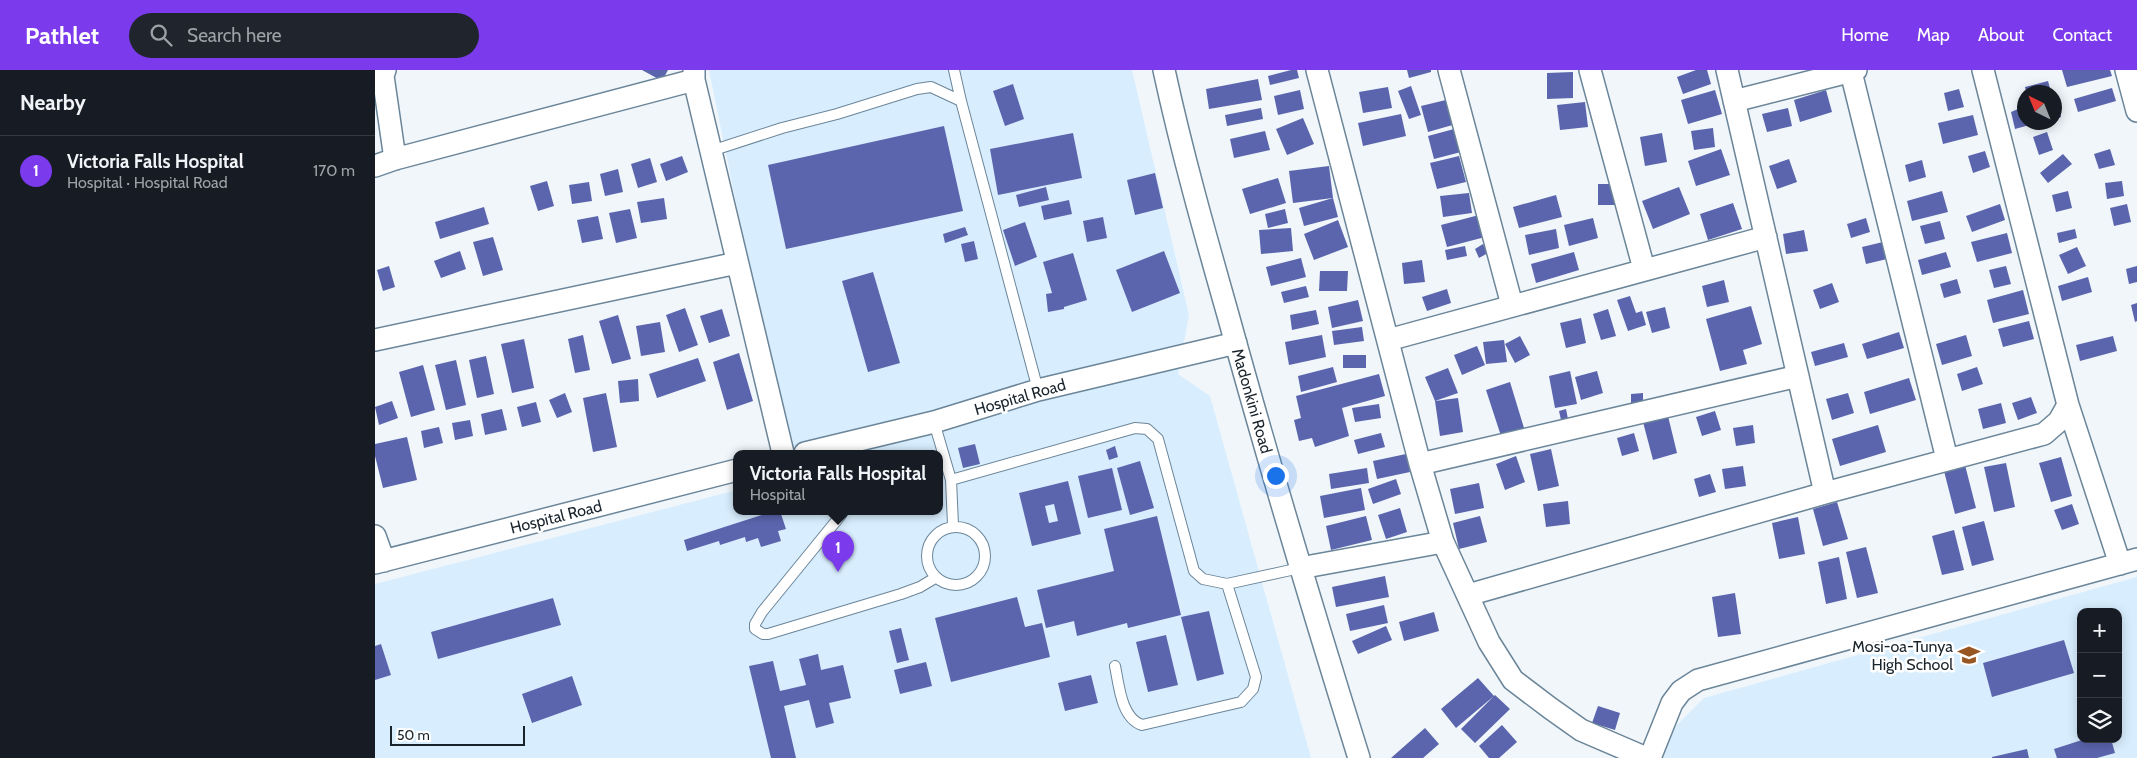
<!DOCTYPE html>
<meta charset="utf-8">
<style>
:root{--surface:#171b24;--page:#20242c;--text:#f1f3f6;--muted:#9ea1a6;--line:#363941;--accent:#7c3aed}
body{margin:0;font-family:Cabin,sans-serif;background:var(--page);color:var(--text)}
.controls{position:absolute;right:15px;bottom:15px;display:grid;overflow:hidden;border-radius:10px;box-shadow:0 2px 12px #0003}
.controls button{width:45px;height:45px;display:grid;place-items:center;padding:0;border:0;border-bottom:1px solid var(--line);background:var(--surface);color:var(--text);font:25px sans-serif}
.compass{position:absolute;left:1642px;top:15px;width:45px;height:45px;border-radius:50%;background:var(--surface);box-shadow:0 2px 12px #0003;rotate:317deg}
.scale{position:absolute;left:15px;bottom:12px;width:135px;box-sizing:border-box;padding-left:5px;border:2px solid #19232b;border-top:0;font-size:14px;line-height:18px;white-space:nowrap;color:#19232b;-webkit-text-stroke:4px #fff;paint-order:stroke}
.you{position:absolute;left:900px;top:405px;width:18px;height:18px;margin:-12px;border:4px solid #fff;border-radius:50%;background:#1a73e8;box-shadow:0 0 0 8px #1a73e833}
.badge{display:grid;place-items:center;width:32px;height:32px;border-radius:50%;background:var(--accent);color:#fff;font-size:16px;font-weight:700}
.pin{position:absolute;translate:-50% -41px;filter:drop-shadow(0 1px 2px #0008)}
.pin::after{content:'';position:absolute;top:26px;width:18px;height:15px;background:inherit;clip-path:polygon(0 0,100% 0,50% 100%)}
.popup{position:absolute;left:358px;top:380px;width:210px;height:65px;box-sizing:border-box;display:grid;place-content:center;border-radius:10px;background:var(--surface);filter:drop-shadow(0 1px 4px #0005);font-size:16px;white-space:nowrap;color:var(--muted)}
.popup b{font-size:19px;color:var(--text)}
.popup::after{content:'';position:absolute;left:50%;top:100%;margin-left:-10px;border:10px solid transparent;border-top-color:var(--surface)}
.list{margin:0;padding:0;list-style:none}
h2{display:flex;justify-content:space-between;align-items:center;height:65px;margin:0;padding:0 20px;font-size:21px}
h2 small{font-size:16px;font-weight:400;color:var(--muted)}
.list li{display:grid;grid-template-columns:32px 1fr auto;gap:15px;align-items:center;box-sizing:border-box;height:70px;padding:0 20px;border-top:1px solid var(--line)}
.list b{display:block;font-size:19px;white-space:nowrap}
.list p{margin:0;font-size:16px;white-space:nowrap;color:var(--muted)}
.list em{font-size:16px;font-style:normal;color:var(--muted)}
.icon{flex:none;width:28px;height:28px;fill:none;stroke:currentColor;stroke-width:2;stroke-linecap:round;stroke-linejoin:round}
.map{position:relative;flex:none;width:1762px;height:688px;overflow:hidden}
header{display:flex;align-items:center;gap:30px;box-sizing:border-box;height:70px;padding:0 25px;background:var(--accent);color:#fff}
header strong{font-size:24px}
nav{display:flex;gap:28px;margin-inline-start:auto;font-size:18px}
.search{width:350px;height:45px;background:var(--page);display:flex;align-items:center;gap:12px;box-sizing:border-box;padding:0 18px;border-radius:28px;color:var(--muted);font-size:19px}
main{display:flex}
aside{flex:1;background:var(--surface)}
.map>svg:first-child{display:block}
</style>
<header>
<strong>Pathlet</strong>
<div class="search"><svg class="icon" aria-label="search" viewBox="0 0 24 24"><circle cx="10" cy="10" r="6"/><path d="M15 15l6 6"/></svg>Search here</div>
<nav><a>Home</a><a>Map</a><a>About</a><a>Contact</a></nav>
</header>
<main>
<aside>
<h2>Nearby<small></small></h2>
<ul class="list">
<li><span class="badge">1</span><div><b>Victoria Falls Hospital</b><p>Hospital · Hospital Road</p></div><em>170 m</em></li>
</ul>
</aside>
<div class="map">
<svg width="1762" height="688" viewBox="0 0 1762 688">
<rect width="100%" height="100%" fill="#f0f6fa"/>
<path fill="#d8eefe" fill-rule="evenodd" d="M334 0H757L814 245 803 304 835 326 936 688H0V514L362 420V441H564V383H412Z
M1762 507V688H1287L1297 660 1329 628ZM1706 542H1743V669H1706Z"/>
<path fill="#5a65ad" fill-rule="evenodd" d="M267 0H293L287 11Z
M916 0H922L924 8 895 15 893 6Z
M1032 0H1056V2L1034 8Z
M1321 0H1332L1336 14 1308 24 1302 7Z
M1687 0H1735L1737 6 1692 17Z
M1198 2V28L1172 29V3Z
M883 9 887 30 834 39 831 19Z
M1673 11 1676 22H1651L1650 17Z
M638 14 649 49 630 56 618 21Z
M1036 16 1046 45 1034 49 1023 21Z
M1013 17 1017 38 988 43 984 22Z
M1737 18 1741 31 1703 42 1699 29Z
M1584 19 1589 37 1573 41 1569 23Z
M925 20 929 39 903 45 899 26Z
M1340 20 1347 44 1313 54 1306 30Z
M1451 20 1457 42 1425 52 1419 30Z
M1075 29 1081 54 1053 62 1046 36Z
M1680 29H1682L1686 47 1680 49Z
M1210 32 1213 57 1185 60 1182 35Z
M1650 36V52L1662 53 1640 59 1636 42Z
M886 38 888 49 852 56 850 45Z
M1413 38 1417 56 1392 62 1387 44Z
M1026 44 1031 66 988 76 983 53Z
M1598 45 1603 65 1568 74 1563 53Z
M928 48 939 74 912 85 901 59Z
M569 56 588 141 411 179 393 95Z
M1338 58 1340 77 1319 80 1316 61Z
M1079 59 1086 82 1059 89 1053 66Z
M890 61 895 80 859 88 855 69Z
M1672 62 1678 80 1664 85 1658 67Z
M698 63 707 108 623 125 615 79Z
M1287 63 1292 92 1270 96 1265 67Z
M1346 79 1355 105 1321 116 1313 91Z
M1735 79 1740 95 1724 99 1719 84Z
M1610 81 1615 97 1598 103 1593 86Z
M1688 84 1697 94 1673 113 1665 103Z
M307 86 313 102 291 111 285 94Z
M1084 86 1091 112 1062 119 1055 93Z
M275 88 282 112 263 118 256 94Z
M1414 89 1422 112 1402 119 1394 96Z
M1547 90 1551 107 1534 112 1530 95Z
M954 96 958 128 963 147 929 156 924 138 958 128 918 133 914 101Z
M243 99 248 122 230 126 225 104Z
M780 103 788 138 760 145 752 110Z
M903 108 911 133 875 144 867 119Z
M172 111 179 136 163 141 155 116Z
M1747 111 1749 126 1732 129 1730 113Z
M214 112 217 131 197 134 194 115Z
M1223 114H1240V135H1223Z
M671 117 674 130 644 137 641 125Z
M1304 117 1315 144 1278 159 1267 131Z
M1567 121 1573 142 1537 151 1532 131Z
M1693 121 1697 138 1681 142 1677 125Z
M1094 123 1097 143 1068 147 1065 126Z
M1181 125 1187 147 1144 158 1138 137Z
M289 128 292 149 266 153 262 132Z
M694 130 697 144 669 150 666 136Z
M1358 133 1367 159 1333 170 1325 144Z
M1625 134 1630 150 1597 162 1591 146Z
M1752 134 1756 152 1739 156 1735 138Z
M109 137 114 154 65 169 60 152Z
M255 139 262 168 241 173 234 143Z
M910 139 913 153 893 158 890 144Z
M1104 145 1110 167 1072 177 1066 155Z
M223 146 228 169 207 173 202 150Z
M728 147 732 168 712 172 708 151Z
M1218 148 1223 168 1194 176 1189 155Z
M1491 148 1495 162 1476 168 1472 154Z
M963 150 973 177 939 190 929 164Z
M1565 151 1570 169 1550 174 1545 156Z
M650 152 662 187 640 196 628 160Z
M590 157 593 165 570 173 568 164Z
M916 158 918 181 886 184 884 160Z
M1181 159 1184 178 1154 185 1150 165Z
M1700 159 1702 168 1684 173 1682 163Z
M1429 160 1433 181 1411 184 1408 164Z
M1632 163 1637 183 1602 192 1596 172Z
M118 167 128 200 108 206 98 172Z
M599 171 603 189 590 192 586 174Z
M1508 172 1512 189 1491 194 1487 177Z
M1108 174 1113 183 1104 188 1100 179Z
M1090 176 1092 186 1072 190 1070 180Z
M1702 177 1711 196 1693 204 1684 185Z
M85 181 91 199 66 208 59 191Z
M789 181 805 223 757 242 741 200Z
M1199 182 1204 200 1161 213 1156 194Z
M1571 182 1576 197 1547 205 1543 190Z
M698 183 712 230 689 237V239L673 242 671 224 677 223 668 192Z
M926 188 931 207 896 216 891 197Z
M1047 190 1050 212 1029 214 1027 193Z
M14 196 20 217 8 221 2 200Z
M1631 196 1636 214 1619 218 1614 200Z
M1762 196V212L1754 214 1751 199Z
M945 201H973L972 221H944Z
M498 202 525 293 493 302 467 211Z
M1713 207 1717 222 1687 231 1683 216Z
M1582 209 1586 223 1569 228 1565 214Z
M1349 210 1354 232 1332 237 1327 216Z
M1457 213 1464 232 1445 239 1438 220Z
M931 216 934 227 909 233 906 222Z
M1072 219 1076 233 1052 241 1047 227Z
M1648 220 1654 244 1618 253 1612 230Z
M1255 226 1261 243 1267 241 1271 255 1253 261 1242 230Z
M983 230 988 251 957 258 953 237Z
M1762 233V251L1760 252 1756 235Z
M1376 236 1387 274 1368 280 1372 294 1345 301 1331 249Z
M1290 237 1295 258 1277 263 1271 242Z
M310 238 323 275 304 282 291 245Z
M347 239 355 266 334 273 325 246Z
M1233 239 1241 266 1226 270 1218 244Z
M941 240 944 254 917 260 915 245Z
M243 245 256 289 237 294 224 251Z
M1206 248 1211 273 1191 278 1185 253Z
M1654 251 1659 269 1628 277 1623 259Z
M285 252 290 282 266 286 261 256Z
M987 257 989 271 959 275 957 261Z
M1524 262 1529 278 1492 289 1487 274Z
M208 265 215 300 200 303 193 269Z
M947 265 951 287 914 295 910 272Z
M1591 265 1597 286 1567 295 1561 274Z
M1145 266 1155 285 1140 293 1130 274Z
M1738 266 1742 281 1705 291 1701 275Z
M149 269 159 318 137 323 126 274Z
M1129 270 1132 292 1111 294 1108 272Z
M1469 273 1473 287 1440 296 1436 282Z
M1102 276 1110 295 1087 305 1079 285Z
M364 283 378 331 352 340 338 292Z
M968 285H991V298H968Z
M111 286 119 324 102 328 94 290Z
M323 288 331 311 282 328 274 304Z
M81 290 91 335 71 340 60 295Z
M48 295 60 340 36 347 24 302Z
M958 297 962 312 926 322 923 306Z
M1602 297 1608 314 1587 321 1582 304Z
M1073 298 1083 323 1060 331 1083 328 1088 362 1065 366 1060 331 1050 307Z
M1195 301 1202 334 1180 338 1174 306Z
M1222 301 1228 323 1206 330 1200 307Z
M1004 304 1010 326 967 338 974 366 940 377 937 368 924 371 919 350 926 348 921 326Z
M1534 308 1541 330 1495 344 1489 322Z
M263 309 264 331 245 333 243 311Z
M1135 312 1149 358 1126 366 1111 320Z
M190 323 197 342 182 348 174 330Z
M231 323 242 377 218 382 208 328Z
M1268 323V333L1256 334V324Z
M1473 323 1479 343 1457 350 1451 329Z
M1656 327 1662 343 1643 350 1637 333Z
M17 331 23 348 4 355 0 337Z
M161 332 166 352 147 357 142 337Z
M1626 333 1631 353 1608 359 1603 339Z
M1004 334 1006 348 980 352 977 338Z
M127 339 132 360 110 365 106 344Z
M1191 339 1193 349 1186 350 1184 341Z
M1340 341 1346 360 1327 366 1321 347Z
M1293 346 1302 383 1278 390 1268 352Z
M95 350 98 366 80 370 77 353Z
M1378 355 1380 373 1361 376 1358 358Z
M1503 355 1511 382 1465 396 1457 369Z
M64 357 68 373 49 378 46 361Z
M1006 363 1010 377 983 384 979 370Z
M1259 363 1264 381 1247 386 1242 368Z
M32 367 42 410 8 418 0 386V374Z
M600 374 605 394 588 398 583 378Z
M740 376 743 387 734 390 731 380Z
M1176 379 1184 416 1163 421 1155 384Z
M1031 384 1035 402 1002 409 998 391Z
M1141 386 1150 412 1130 420 1121 394Z
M1686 387 1697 426 1676 432 1664 393Z
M765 391 779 438 755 445 742 398Z
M1631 393 1640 437 1619 442 1609 397Z
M1590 395 1601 438 1580 444 1569 401Z
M1368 396 1371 416 1350 419 1347 399Z
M737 398 747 440 713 448 703 406Z
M992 398 994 413 956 419 954 404Z
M1335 404 1341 422 1324 427 1319 409Z
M1021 409 1026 424 998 434 993 419Z
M693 411 706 464 657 476 644 423ZM679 434 683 451 674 453 670 436Z
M1104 413 1109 438 1080 444 1075 419Z
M986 418 990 440 949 448 945 426Z
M1193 431 1195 454 1171 457 1168 434Z
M1462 432 1473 469 1448 476 1438 439Z
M1697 434 1704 454 1687 460 1679 440Z
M1025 438 1032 462 1011 469 1003 445Z
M399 441H405L411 459 403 461 406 471 386 477 383 468 371 472 370 467 345 475 344 471 312 481 309 470Z
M782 446 806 545 753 558 752 553 702 566 699 551 671 558 662 520 739 501 729 459Z
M991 446 997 470 956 480 951 456Z
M1105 446 1112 472 1084 479 1078 453Z
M1423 447 1430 484 1404 489 1397 453Z
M1609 451 1619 490 1597 496 1587 457Z
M1579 460 1589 500 1567 505 1557 466Z
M1491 477 1503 523 1482 528 1471 482Z
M1464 487 1472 529 1451 534 1443 492Z
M1010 506 1014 527 961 537 957 517Z
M1360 523 1366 564 1343 567 1337 527Z
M642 527 650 557 667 553 675 587 576 612 560 548Z
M178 528 186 555 63 589 56 562Z
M1009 535 1013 553 975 561 971 544Z
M834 541 849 604 822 611 806 547Z
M1059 542 1064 561 1029 571 1024 552Z
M1011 556 1017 570 983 584 977 571Z
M526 558 534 590 522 593 514 561Z
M791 565 803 615 773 622 761 572Z
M1689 570 1699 603 1617 627 1608 593Z
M6 574 16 605 0 610V576Z
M443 584 446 600 468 595 476 628 454 633 459 653 441 658 434 630 409 636 421 688H396L374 596 398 591 405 621 431 615 424 589Z
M551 592 557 616 525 624 519 600Z
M716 605 723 633 690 641 683 613Z
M197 606 207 635 157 653 147 624Z
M1103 608 1119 626 1081 658 1066 639Z
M1120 625 1135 639 1100 673 1086 659Z
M1223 636 1245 643 1240 660 1217 653Z
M1127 655 1142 672 1124 688H1114L1104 676Z
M1050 658 1064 674 1048 688H1016Z
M1710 669H1736L1740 683 1722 688H1682L1679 679Z
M1652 679 1654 688H1617V687Z"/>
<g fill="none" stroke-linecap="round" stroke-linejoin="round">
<g stroke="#6b8599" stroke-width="12">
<path id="lane" d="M579 0 586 31
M336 81 407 58 462 44 542 19 556 17 586 31 663 320
M559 352 576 410 578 455
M576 410 760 358 772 359 783 369 819 501 828 509 852 514 881 607 878 619 866 632 767 655C746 648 744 615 740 596
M466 445 387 542 380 554V559L388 564H393L526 524 545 517 560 508
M552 486a29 29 0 1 1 58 0a29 29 0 1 1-58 0Z
M852 514 925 498"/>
</g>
<g stroke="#6b8599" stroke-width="24">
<path id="street" d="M10 0 8 6 20 89
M319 0V10L408 383
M789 0C807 83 830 164 853 245 894 394 938 541 984 688
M942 0 1045 394 1068 472 1114 572 1138 610 1175 638 1206 660 1271 688
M1074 0 1137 235
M1215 0 1269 199
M1352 0 1450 423
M1608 0 1693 335
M1751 0 1762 41
M1476 2 1572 389
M1359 31 1481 0
M0 96 20 89 319 10
M0 270 362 193
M1013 270 1391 167
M430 383 559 352 663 320 861 273
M1045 394 1423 306
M0 466 9 491
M0 493 362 400
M925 498 1068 472
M1093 525 1450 423 1669 364 1684 351 1693 335 1745 494
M1275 688 1297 633 1306 621 1323 610 1762 489"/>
</g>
<use href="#lane" stroke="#fff" stroke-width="10"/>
<use href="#street" stroke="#fff" stroke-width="21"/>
</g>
<defs>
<g id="school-bare" transform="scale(1.725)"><path d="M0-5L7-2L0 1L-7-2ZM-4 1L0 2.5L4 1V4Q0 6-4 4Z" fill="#985623" stroke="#fff" stroke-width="2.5" paint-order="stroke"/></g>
</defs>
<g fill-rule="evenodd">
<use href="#school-bare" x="1594" y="585"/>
</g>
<g text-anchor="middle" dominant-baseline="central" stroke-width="5" stroke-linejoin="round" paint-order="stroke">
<g font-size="16" fill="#19232b" stroke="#fff">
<text transform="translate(645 327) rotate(-16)">Hospital Road</text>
<text transform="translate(877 331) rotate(74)">Madonkini Road</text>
<text transform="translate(181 447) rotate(-14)">Hospital Road</text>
</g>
<g font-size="16" fill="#19232b" stroke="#fff" text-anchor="end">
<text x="1578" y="576">Mosi-oa-Tunya<tspan x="1578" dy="18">High School</tspan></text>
</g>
</g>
</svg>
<div class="controls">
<button>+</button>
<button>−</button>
<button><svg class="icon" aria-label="layers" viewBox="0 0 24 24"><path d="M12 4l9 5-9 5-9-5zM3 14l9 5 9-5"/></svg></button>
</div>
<svg class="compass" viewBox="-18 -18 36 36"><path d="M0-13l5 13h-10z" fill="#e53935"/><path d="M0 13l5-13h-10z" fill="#9ea1a6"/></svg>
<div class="scale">50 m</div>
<div class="you"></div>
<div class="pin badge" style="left:463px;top:502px">1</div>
<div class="popup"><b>Victoria Falls Hospital</b>Hospital</div>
</div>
</main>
